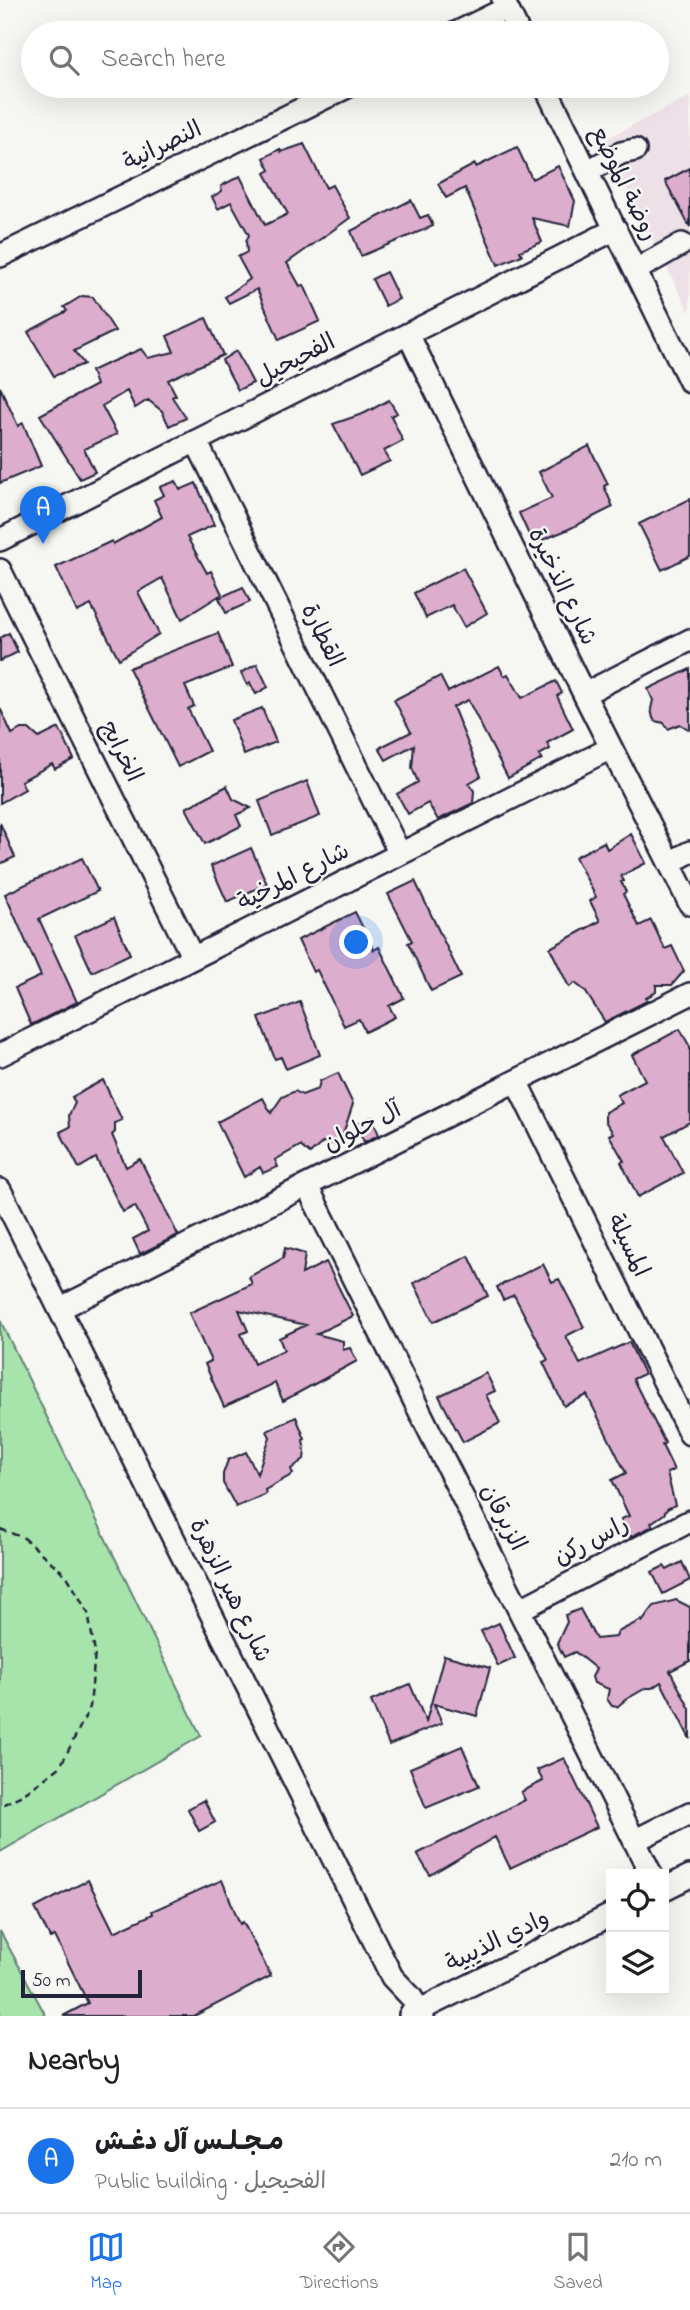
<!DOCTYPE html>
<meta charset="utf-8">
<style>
:root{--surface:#fff;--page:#f2f2f2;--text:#202124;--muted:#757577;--line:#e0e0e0;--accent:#1a73e8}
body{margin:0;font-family:"Indie Flower","Playpen Sans Arabic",sans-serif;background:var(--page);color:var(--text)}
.controls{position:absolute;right:21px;bottom:21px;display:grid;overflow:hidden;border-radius:0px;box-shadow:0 7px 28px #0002}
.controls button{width:63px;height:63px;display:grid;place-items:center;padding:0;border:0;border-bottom:2px solid var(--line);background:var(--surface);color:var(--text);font:35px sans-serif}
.scale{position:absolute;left:21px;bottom:18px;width:121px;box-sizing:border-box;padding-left:7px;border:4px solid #22223b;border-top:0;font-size:19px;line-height:24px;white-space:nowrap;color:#22223b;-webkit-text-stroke:5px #f6f6f2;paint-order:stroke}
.you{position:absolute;left:357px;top:943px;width:24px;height:24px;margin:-18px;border:5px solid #fff;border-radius:50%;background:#1a73e8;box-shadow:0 0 0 10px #1a73e833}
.badge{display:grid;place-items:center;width:46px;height:46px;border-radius:50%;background:var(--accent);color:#fff;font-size:23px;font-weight:700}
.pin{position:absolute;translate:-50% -58px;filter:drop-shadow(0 2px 4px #0008)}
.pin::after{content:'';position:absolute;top:37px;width:24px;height:21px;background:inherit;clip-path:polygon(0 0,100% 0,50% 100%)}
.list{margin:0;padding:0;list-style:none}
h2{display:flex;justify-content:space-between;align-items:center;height:91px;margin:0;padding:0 28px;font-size:30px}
h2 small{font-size:23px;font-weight:400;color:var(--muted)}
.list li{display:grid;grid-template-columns:46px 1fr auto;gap:21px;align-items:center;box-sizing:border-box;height:105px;padding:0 28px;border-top:2px solid var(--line)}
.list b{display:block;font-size:26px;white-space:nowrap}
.list p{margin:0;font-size:23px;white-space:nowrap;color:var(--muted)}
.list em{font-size:23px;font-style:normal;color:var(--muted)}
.icon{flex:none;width:38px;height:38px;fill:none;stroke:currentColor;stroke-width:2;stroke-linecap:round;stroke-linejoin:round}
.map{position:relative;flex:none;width:690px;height:2016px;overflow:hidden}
.search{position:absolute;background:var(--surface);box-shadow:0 7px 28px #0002;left:21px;right:21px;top:21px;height:77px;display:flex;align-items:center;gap:18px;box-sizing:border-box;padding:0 24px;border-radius:38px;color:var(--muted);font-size:26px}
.sheet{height:196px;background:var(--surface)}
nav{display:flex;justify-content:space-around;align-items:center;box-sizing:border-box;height:98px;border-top:2px solid var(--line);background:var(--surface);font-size:19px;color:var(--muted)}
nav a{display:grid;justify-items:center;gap:4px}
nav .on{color:var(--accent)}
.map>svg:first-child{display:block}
</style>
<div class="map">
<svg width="690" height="2016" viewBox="0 0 690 2016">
<rect width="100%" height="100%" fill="#f6f6f2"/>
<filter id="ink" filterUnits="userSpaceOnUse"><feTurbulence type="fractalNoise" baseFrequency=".0143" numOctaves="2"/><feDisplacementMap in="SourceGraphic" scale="14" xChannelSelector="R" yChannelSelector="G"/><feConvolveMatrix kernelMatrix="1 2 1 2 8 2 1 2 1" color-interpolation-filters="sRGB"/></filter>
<g filter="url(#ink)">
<path fill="#eee0e7" d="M690 96V313L602 141Z"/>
<path fill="#a6e4ac" stroke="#648374" stroke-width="2" d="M0 1320 201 1736 0 1852Z
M0 1931 46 2016H0Z"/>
<path fill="#dcadcd" stroke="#22223b" stroke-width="2" fill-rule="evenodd" d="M304 144 326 188 332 185 350 218 287 263 300 286 304 285 320 321 279 340 257 289 229 303 225 297 250 279 238 257 247 252 246 241 249 235 231 202 218 209 212 197 222 191 221 186 240 176 265 225 288 214 265 173 270 170 264 158 280 149 281 152Z
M517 147 532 179 558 166 575 201 570 226 532 218 542 242 520 251 522 255 498 265 465 188 446 198 438 184 475 164 476 167Z
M690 168V227L665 181Z
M411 200 420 218 428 215 433 226 361 256 351 231Z
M386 272 399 299 385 306 372 279Z
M82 296 93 297 115 331 74 351 84 364 54 376 28 332 67 311 64 307Z
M206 318 223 355 168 380 176 395 172 397 186 418 169 426 162 411 148 400 135 408 127 391 102 406 117 434 84 449 95 472 80 479 40 415 96 385 91 371 104 365 141 349 148 358 174 352 167 336Z
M236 351 253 383 238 390 222 360Z
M0 387 18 426 23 423 41 466 0 483Z
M389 400 397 413 391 416 403 441 384 451 390 461 360 475 333 424 365 413Z
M589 446 608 484 604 486 613 507 569 529 533 544 519 513 552 498 539 472Z
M176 481 180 490 196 483 214 525 187 537 207 573 211 571 222 594 182 619 162 578 138 592 159 634 119 659 91 605 77 612 56 567 112 541 113 544 162 517 154 500 164 495 160 487Z
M690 499V556L662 570 639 524Z
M463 568 487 613 464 627 452 605 426 618 414 593Z
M243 587 250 602 226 613 219 598Z
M9 633 18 652 0 661V638Z
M218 633 232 667 185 686 194 706 188 709 209 751 178 767 129 668Z
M257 664 268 687 256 694 250 683 247 685 241 673Z
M499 666 504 676 508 674 522 698 556 681 562 693 557 696 573 729 547 743 550 749 539 755 542 759 508 778 468 700 453 707 481 776 469 783 474 791 473 803 438 820 428 803 408 814 397 794 418 782 412 768 414 745 386 760 379 748 411 732 394 700 440 676 448 692Z
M690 669V730L680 724 668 729 664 723 655 721 653 718 651 709 653 700 648 689Z
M0 708 12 734 21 729H29L39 738 59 728 74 759 55 769 52 764 21 781 25 789 0 803Z
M262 708 276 742 244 755 231 720Z
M307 781 320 816 272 835 259 801Z
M227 786 233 799 251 808 236 815 241 826 205 844 186 808Z
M0 823 15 857 0 864Z
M631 834 646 863 621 876 624 881 621 882 626 892 623 894 639 926 651 920 665 949 672 946 684 971 672 985H656V992L646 998 647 1001 605 1022 585 991 575 983 569 987 550 948 600 921 590 901 596 897 575 857 604 842 607 849Z
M251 848 267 884 227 902 211 866Z
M82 858 98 891 39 919 77 1002 31 1025 15 988 41 976 5 894Z
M415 881 461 977 431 991 408 943 412 941 388 894Z
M355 912 374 950 379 947 404 998 389 1006 395 1017 365 1032 359 1019 344 1026 317 970 313 972 298 940Z
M114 917 130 954 92 972 75 935Z
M300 1002 320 1055 286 1069 281 1057 275 1059 259 1018Z
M680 1029 690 1047V1122L664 1136 683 1173 638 1197 621 1162 624 1161 609 1135 613 1133 605 1121V1112L622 1103 617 1095 645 1080 632 1055Z
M338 1073 353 1104 341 1140 333 1144 323 1142 310 1154 300 1146 275 1160 278 1167 263 1173 260 1167 244 1177 217 1122 263 1098 271 1113 282 1097 295 1091 302 1095 318 1089 320 1081Z
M103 1080 122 1120 115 1123V1132L112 1135 126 1167 140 1159 178 1235 140 1254 133 1239 148 1231 135 1206 123 1212 96 1158 79 1168 60 1132 70 1127 69 1115 75 1103 72 1097Z
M372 1117 379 1135 364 1142 356 1124Z
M285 1248 305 1254 302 1274 326 1262 353 1316 316 1334 343 1341V1350L350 1348 357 1361 283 1401 275 1383 224 1407 205 1364 211 1361 189 1313 252 1284 249 1277 283 1258ZM239 1310 306 1325 279 1338 284 1350 254 1364 241 1334 248 1331Z
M469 1256 488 1296 433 1322 414 1283Z
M543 1264 552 1282 559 1279 584 1327 566 1336 580 1364 629 1342 644 1374 633 1379 665 1443 662 1445 674 1470 667 1473 675 1505 667 1509 664 1514 651 1523 653 1526 630 1537 621 1519 629 1516 612 1480 626 1473 587 1395 564 1406 543 1362 548 1360 514 1295 503 1300 497 1287Z
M486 1373 495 1391 486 1395 500 1423 463 1442 439 1396Z
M296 1417 305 1439 303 1440 305 1451 304 1459 291 1469 293 1474 265 1490 266 1494 236 1507 223 1483V1474L228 1460 246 1452 257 1474 270 1437 267 1431Z
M682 1562 690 1580 663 1594 652 1572 664 1566 667 1570Z
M676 1600 690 1607V1661L670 1671 690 1709V1739L661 1682 652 1688H646L625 1700 617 1707 612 1706 607 1699 609 1689 594 1683 592 1677 596 1669 575 1652 564 1657 557 1643 567 1622 565 1615 580 1609 596 1639 616 1637 618 1632 641 1620 642 1622 654 1606Z
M499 1623 515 1658 498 1666 481 1631Z
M444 1655 490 1668 477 1716 434 1704 442 1723 389 1745 371 1701 410 1684 426 1722Z
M462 1746 479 1786 426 1808 410 1768Z
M564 1758 597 1827 510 1868 495 1837 430 1875 417 1854 525 1800 521 1792 543 1781 537 1770Z
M204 1800 215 1822 199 1831 188 1809Z
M88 1880 114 1932 153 1914 152 1911 222 1880 240 1924 243 1922 271 1976 194 2016H63L88 2003 55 1936 50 1938 35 1908Z"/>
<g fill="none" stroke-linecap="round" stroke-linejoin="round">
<g stroke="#22223b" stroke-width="26">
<path id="minor" d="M503 0 519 33
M456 33 507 8
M545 86 690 382
M588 171 621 153 635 150
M0 256 349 86
M636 270 682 244
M408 334 584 694 690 904
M196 441 400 854
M0 540 616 229
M0 570 193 958
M584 694 690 640
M669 863 690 852
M0 1055 611 748
M516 1081 690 1434
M307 1186 651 1874
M0 1190 392 1977 411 1997 423 2016
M59 1309 690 994
M519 1610 690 1521
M634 1841 690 1813
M664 1889 690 1876
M410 2015 611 1915"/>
</g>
<path stroke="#22223b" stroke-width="2.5" stroke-dasharray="7 5" stroke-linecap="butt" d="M0 1529 24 1538 67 1576 88 1613 95 1652 90 1707 60 1767 24 1794 0 1806"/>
<use href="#minor" stroke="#f6f6f2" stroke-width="21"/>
</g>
</g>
<g text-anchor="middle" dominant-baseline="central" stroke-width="5" stroke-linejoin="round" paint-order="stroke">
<g font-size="24" fill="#22223b" stroke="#f6f6f2">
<text transform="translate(163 147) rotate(-26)">النصرانية</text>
<text transform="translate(623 184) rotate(64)">روضة الموضع</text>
<text transform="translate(296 361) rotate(-27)">الفحيحيل</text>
<text transform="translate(561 587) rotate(64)">شارع الذخيرة</text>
<text transform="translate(321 636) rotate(64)">القطارة</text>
<text transform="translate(120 752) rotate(64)">الخرايج</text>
<text transform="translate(294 878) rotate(-27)">شارع المرخية</text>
<text transform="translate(363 1128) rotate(-27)">آل حلوان</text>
<text transform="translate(627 1246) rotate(64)">المسيلة</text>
<text transform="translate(502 1518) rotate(63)">الزبرقان</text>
<text transform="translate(592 1542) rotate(-27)">راس ركن</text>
<text transform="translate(229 1591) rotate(64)">شارع هير الزهرة</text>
<text transform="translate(498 1942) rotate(-26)">وادي الذيبية</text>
</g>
</g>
</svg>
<div class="controls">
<button><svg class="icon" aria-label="locate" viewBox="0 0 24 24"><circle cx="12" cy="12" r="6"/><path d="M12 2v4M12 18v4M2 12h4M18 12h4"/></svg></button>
<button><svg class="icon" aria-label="layers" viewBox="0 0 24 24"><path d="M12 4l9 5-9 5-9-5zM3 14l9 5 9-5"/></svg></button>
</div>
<div class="scale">50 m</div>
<div class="you"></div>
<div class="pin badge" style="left:43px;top:544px">A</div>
<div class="search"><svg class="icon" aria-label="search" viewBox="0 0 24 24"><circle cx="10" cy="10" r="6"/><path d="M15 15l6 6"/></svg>Search here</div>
</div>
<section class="sheet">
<h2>Nearby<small></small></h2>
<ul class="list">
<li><span class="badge">A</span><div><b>مـجـلـس آل دغـش</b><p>Public building · الفحيحيل</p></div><em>210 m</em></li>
</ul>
</section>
<nav>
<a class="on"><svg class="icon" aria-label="map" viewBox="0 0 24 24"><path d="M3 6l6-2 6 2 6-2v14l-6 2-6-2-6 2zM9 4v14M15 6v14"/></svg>Map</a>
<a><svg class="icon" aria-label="directions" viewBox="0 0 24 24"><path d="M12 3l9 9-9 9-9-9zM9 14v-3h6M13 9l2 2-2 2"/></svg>Directions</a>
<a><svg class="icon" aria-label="saved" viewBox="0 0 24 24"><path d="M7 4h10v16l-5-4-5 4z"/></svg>Saved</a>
</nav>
